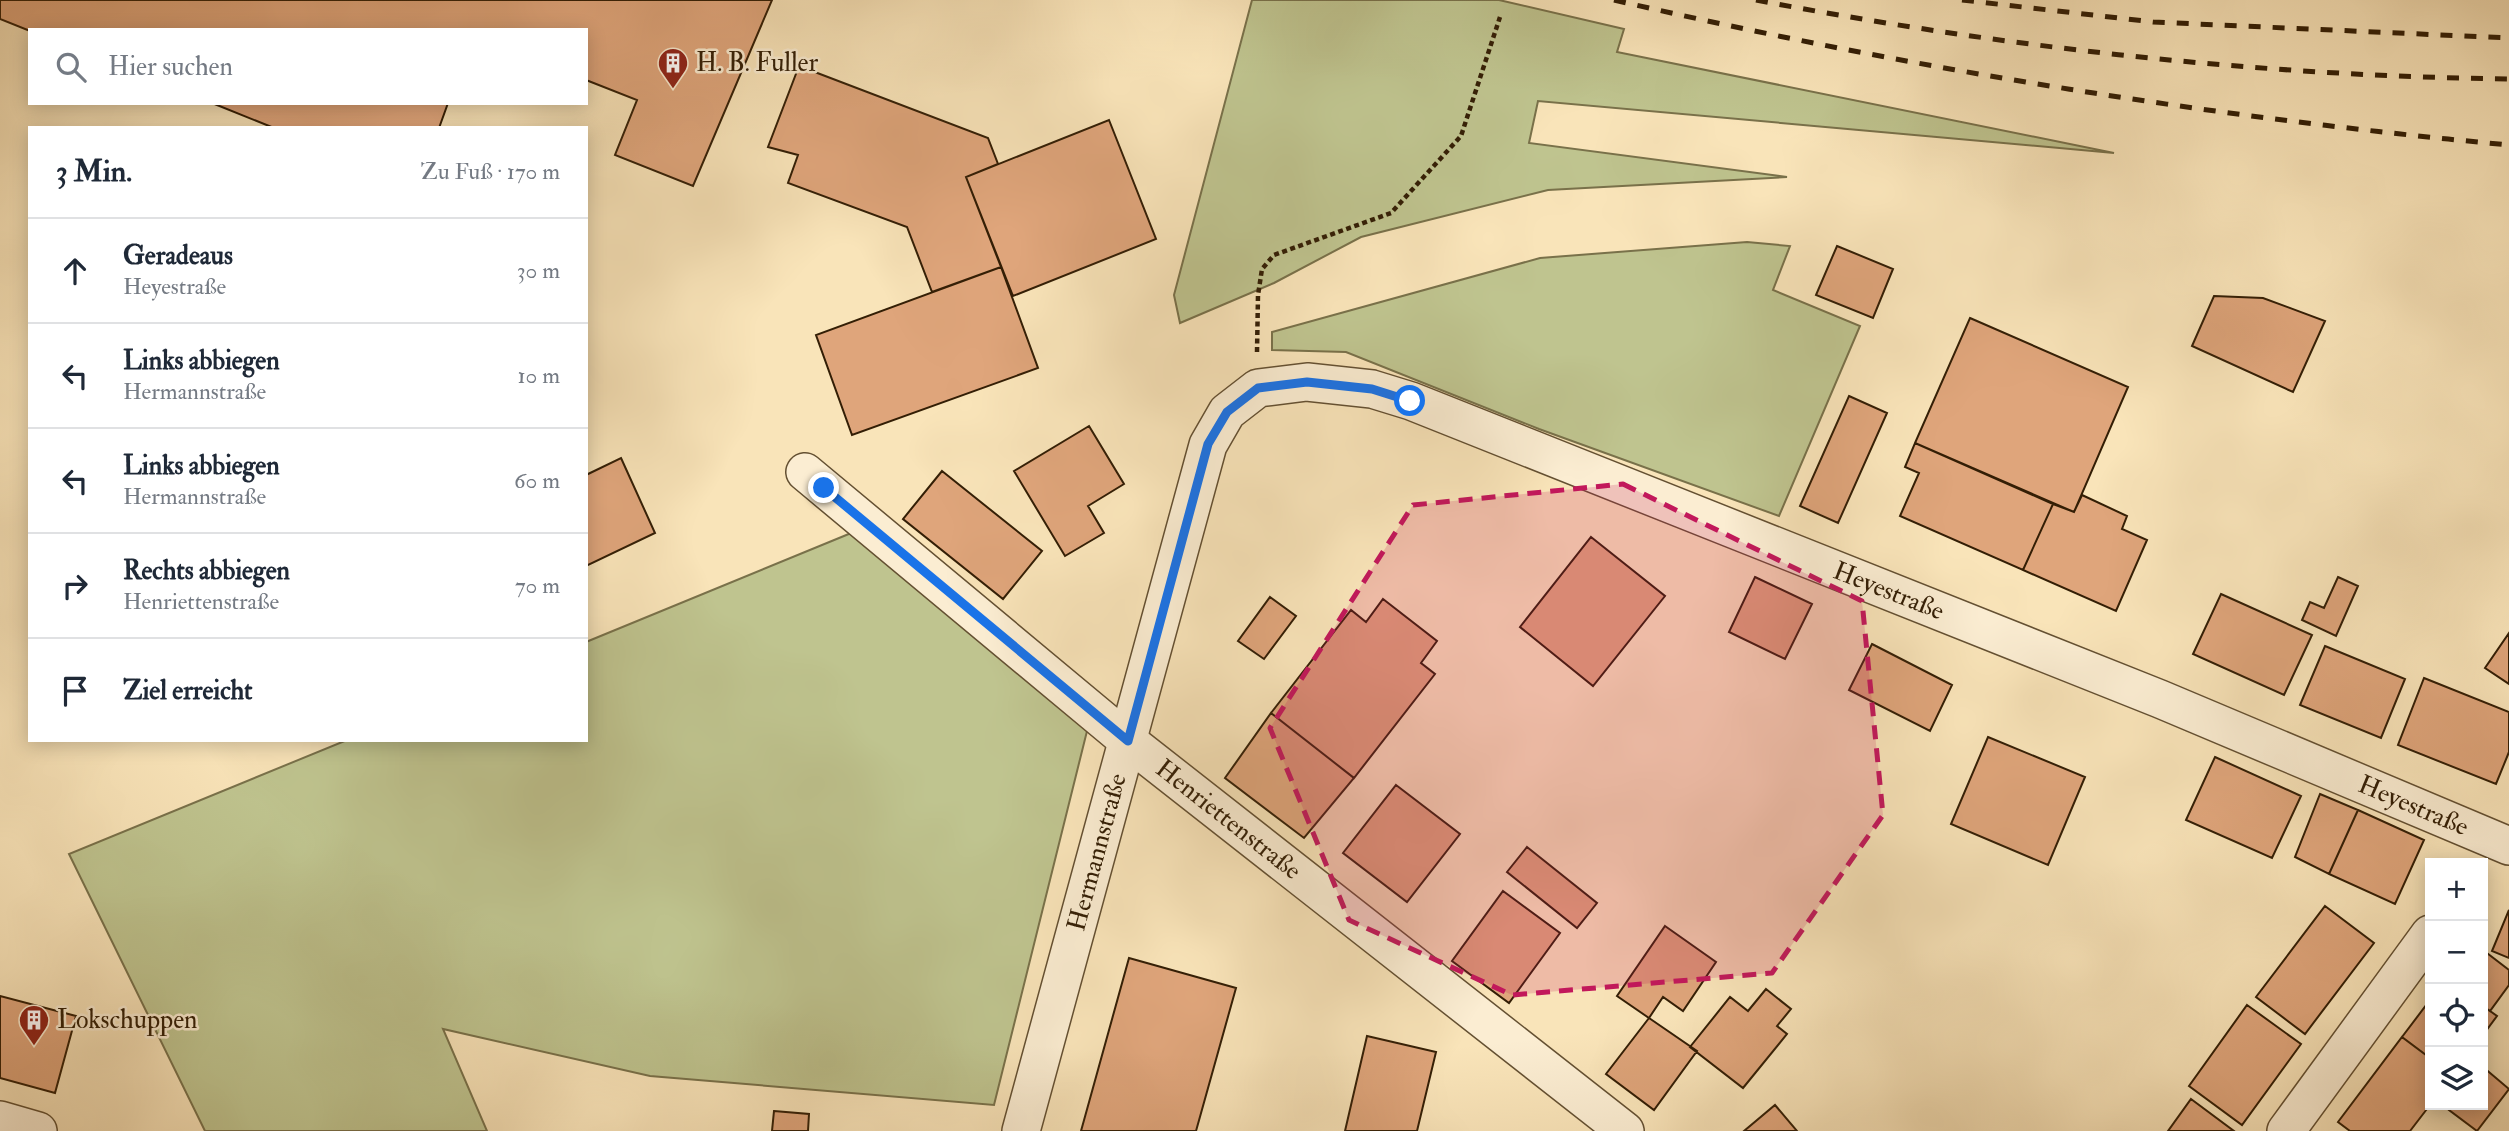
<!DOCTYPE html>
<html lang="de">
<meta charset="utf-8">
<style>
:root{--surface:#fff;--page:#f2f2f3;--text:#1f2937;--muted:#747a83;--line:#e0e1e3}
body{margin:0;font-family:"IM FELL Double Pica",serif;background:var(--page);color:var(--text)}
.controls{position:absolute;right:21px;bottom:21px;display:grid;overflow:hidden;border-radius:0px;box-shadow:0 4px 18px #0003}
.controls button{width:63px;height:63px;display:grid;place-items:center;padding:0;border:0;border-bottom:2px solid var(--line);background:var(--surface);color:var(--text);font:35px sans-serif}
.stop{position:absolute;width:21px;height:21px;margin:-16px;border:5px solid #1a73e8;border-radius:50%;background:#fff}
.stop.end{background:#1a73e8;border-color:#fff;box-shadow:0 2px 7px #0008}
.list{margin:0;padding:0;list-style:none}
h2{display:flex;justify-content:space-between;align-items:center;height:91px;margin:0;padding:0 28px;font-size:30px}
h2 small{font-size:23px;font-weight:400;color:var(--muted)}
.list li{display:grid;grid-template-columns:46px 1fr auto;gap:21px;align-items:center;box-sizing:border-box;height:105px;padding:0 28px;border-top:2px solid var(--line)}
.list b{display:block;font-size:26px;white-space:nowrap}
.list p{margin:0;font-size:23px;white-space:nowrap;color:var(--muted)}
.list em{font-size:23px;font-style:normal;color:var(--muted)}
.icon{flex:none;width:38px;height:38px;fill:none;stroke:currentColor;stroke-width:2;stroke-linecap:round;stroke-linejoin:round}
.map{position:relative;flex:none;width:2509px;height:1131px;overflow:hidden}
.search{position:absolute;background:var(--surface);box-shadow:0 4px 18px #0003;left:28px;top:28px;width:560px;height:77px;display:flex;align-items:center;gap:18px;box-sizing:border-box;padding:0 24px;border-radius:0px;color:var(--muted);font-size:26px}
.panel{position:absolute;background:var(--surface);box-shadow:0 4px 18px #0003;left:28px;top:126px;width:560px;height:616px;border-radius:0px}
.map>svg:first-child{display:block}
</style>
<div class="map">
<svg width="2509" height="1131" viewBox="0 0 2509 1131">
<rect width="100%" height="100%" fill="#f9e4b9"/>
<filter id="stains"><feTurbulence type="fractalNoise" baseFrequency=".00286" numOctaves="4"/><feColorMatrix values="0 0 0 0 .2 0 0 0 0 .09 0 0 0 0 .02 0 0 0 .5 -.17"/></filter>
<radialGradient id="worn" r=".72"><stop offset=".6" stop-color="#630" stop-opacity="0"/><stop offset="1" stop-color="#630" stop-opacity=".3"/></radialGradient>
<path fill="#bfc48f" stroke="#79714a" stroke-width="2" d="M1252 0H1499L1624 29 1617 52 2114 153 1538 101 1529 143 1787 177 1548 190 1361 237 1274 283 1180 323 1174 295Z
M1747 242 1790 246 1773 290 1860 326 1779 516 1539 429 1346 352 1272 350V332L1540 258Z
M861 529 1091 715 994 1105 650 1076 443 1029 487 1131H205L69 854 347 740H586V642Z"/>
<path fill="#dfa57b" stroke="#331e05" stroke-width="2" d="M0 0H772L693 186 615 155 637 100 586 80V30L30 31 0 19Z
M799 66 988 138 998 164 966 177 1001 267 932 292 907 227 788 183 798 155 768 147Z
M212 103H448L439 128H274Z
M1109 120 1156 239 1013 296 966 177Z
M1837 246 1893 269 1873 318 1816 295Z
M1001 267 1038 368 852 435 816 335Z
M2214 296 2263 298 2325 321 2293 392 2192 346Z
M1970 318 2128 387 2074 512 1915 443Z
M1849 396 1887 413 1838 523 1800 506Z
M1089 426 1124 484 1088 506 1104 533 1065 556 1014 471Z
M1915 443 2053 504 2023 570 1900 516 1919 473 1905 467Z
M621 458 655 533 586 566V475Z
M942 471 1042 551 1003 599 903 519Z
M2082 495 2127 516 2122 529 2147 540 2116 611 2023 570 2053 504 2074 512Z
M1591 537 1665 596 1593 686 1520 627Z
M1755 577 1812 604 1785 659 1729 632Z
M2338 577 2358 586 2336 636 2302 620 2310 602 2324 608Z
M2221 594 2312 635 2284 695 2193 654Z
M1270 597 1296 616 1264 659 1238 641Z
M1383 599 1437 641 1421 663 1435 674 1354 778 1271 713 1351 610 1366 622Z
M2509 633V684L2485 668Z
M1872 644 1952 685 1930 731 1849 690Z
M2325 646 2405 679 2381 738 2300 705Z
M2424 678 2509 712V752L2496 784 2398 745Z
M1271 713 1354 778 1304 838 1225 778Z
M1988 737 2085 777 2048 865 1951 824Z
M2215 757 2301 796 2272 858 2186 820Z
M1396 785 1460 834 1407 902 1343 853Z
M2320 794 2358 810 2329 874 2295 857Z
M2358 810 2424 840 2395 904 2329 874Z
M1527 847 1597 903 1577 928 1507 872Z
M1503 891 1560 933 1509 1003 1452 961Z
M2325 906 2374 943 2305 1034 2256 997Z
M2509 910V958L2492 951Z
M1665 926 1716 962 1683 1011 1663 997 1649 1018 1617 996Z
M2483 950 2509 970V985L2490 1011 2483 1006Z
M1129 958 1236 988 1196 1131H1081Z
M1766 989 1791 1009 1777 1026 1787 1034 1743 1088 1690 1047 1730 997 1748 1011Z
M0 996 76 1016 55 1093 0 1078Z
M2430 1000V1058L2402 1037Z
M2247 1005 2301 1044 2242 1125 2189 1086Z
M2483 1006 2497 1016 2483 1035Z
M1649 1018 1697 1051 1654 1110 1606 1074Z
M1367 1036 1436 1052 1417 1131H1345Z
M2402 1037 2430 1058V1105L2410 1131H2350L2338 1122Z
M2483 1067 2509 1089 2477 1131 2449 1110 2453 1105H2483Z
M2191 1099 2234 1131H2168Z
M1775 1105 1797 1131H1744Z
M774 1111 809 1114 808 1131H772Z"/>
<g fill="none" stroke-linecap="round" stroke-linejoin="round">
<g stroke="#645032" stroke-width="40">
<g id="street">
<path id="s1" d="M805 472 1128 741 1625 1131"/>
<path d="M0 1120 38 1131"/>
<path id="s2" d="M1021 1131 1208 445 1227 412 1258 388 1307 382 1372 389 1411 401 2160 699 2509 846"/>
<path d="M2286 1131 2430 934"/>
</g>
</g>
<path stroke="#331e05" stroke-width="4.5" stroke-dasharray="5 3.5" stroke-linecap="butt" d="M1257 352 1258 295 1262 269 1274 255 1391 213 1461 136 1500 17"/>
<use href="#street" stroke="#fbedd2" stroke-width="37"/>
<path stroke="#331e05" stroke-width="5" stroke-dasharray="12 12" stroke-linecap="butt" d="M1614 0C1908 68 2208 117 2509 145
M1756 0C2002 47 2259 76 2509 79
M1962 0 2153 22 2509 38"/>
</g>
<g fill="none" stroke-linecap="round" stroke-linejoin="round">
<path stroke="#1a73e8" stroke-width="9" d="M824 488 1128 741 1208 444 1227 412 1258 388 1307 382 1372 389 1410 401"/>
</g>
<path fill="#c2185b" fill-opacity="0.2" stroke="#c2185b" stroke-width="5" stroke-dasharray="14 9" stroke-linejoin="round" d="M1623 484 1862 601 1883 815 1772 973 1512 995 1349 920 1270 728 1413 505Z"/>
<defs>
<g id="building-pin" transform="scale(1.575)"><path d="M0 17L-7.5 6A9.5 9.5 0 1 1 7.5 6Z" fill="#8f2418" stroke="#fbedd2"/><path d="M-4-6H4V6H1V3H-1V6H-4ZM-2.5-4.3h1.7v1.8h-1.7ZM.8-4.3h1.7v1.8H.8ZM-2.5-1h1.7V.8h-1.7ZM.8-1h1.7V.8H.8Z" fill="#fff"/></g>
</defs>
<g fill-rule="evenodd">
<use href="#building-pin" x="673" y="63"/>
<use href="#building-pin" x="34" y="1020"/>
</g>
<g text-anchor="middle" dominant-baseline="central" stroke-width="5" stroke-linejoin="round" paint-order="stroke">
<g font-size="26" fill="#331e05" stroke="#fbedd2" text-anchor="start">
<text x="696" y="63">H. B. Fuller</text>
<text x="57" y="1020">Lokschuppen</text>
</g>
<g font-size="26" fill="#331e05" stroke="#fbedd2">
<text stroke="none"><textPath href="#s2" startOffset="1458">Heyestraße</textPath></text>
<text stroke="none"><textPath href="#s2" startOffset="2025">Heyestraße</textPath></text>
<text stroke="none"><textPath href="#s1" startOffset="548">Henriettenstraße</textPath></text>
<text stroke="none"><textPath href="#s2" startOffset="289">Hermannstraße</textPath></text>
</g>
</g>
<rect width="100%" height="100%" filter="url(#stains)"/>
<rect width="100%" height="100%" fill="url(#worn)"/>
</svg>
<div class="controls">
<button>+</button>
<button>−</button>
<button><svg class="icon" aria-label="locate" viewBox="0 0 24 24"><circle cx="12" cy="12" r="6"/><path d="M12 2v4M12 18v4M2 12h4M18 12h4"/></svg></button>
<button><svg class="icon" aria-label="layers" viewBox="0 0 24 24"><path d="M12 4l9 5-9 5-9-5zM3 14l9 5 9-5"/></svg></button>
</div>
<div class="stop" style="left:1410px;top:401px"></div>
<div class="stop end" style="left:824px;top:488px"></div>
<div class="search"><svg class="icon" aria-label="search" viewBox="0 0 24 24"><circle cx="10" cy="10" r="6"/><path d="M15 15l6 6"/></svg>Hier suchen</div>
<section class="panel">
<h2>3 Min.<small>Zu Fuß · 170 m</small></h2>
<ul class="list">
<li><svg class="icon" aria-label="ahead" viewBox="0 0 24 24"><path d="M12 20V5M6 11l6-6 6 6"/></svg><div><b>Geradeaus</b><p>Heyestraße</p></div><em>30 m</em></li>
<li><svg class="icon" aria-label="left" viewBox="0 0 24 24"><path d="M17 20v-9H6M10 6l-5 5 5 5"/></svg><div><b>Links abbiegen</b><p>Hermannstraße</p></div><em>10 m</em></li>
<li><svg class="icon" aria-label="left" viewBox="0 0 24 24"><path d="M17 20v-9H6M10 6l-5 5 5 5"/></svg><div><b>Links abbiegen</b><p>Hermannstraße</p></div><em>60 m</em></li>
<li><svg class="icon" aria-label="right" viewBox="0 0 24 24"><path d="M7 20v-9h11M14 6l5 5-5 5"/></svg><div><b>Rechts abbiegen</b><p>Henriettenstraße</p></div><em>70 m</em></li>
<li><svg class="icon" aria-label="arrive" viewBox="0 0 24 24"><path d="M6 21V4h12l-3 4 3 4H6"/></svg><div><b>Ziel erreicht</b></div></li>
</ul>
</section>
</div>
